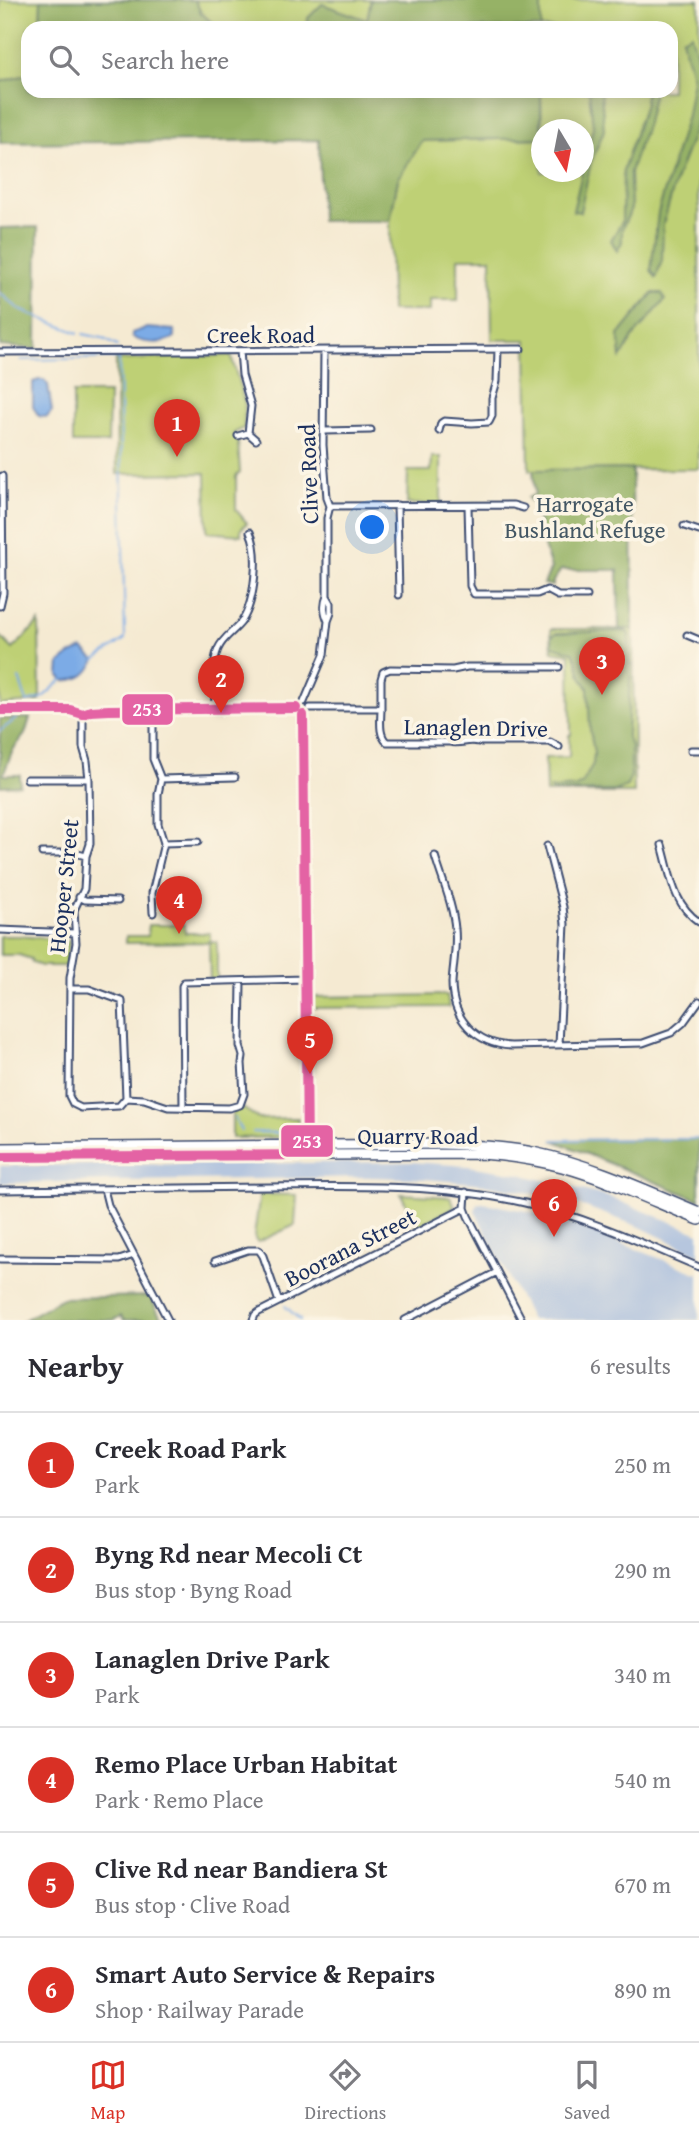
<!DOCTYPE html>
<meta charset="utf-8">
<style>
:root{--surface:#fff;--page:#f7f7f7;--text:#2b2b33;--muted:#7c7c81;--line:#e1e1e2;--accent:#d93025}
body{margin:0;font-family:"Gentium Book Plus",serif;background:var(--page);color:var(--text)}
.compass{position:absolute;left:531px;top:119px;width:63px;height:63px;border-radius:50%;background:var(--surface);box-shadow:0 4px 18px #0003;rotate:170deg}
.you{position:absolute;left:373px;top:528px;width:24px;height:24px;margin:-18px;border:5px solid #fff;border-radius:50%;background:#1a73e8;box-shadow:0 0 0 10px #1a73e833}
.badge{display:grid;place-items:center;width:46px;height:46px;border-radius:50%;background:var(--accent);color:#fff;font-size:23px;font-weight:700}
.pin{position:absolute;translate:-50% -58px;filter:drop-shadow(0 2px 4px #0008)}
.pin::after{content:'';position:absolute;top:37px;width:24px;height:21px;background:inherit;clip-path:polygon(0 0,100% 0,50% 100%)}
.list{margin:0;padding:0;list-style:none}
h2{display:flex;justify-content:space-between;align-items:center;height:91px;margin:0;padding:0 28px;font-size:30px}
h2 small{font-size:23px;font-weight:400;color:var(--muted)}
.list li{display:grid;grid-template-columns:46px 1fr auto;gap:21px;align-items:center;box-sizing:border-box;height:105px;padding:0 28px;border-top:2px solid var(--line)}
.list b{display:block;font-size:26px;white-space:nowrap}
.list p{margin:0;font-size:23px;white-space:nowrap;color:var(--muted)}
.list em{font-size:23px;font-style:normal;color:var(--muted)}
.icon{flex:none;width:38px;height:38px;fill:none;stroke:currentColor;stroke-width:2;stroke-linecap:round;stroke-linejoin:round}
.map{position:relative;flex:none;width:699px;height:1320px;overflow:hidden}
.search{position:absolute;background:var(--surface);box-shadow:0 4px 18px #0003;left:21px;right:21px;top:21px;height:77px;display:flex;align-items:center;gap:18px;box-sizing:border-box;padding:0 24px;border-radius:21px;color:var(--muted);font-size:26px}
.sheet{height:721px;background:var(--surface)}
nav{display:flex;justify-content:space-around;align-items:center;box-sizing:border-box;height:98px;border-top:2px solid var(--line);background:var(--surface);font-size:19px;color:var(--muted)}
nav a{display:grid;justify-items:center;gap:4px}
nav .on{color:var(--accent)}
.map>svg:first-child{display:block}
</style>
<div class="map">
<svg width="699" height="1320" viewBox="0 0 699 1320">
<rect width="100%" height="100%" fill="#fcf5e5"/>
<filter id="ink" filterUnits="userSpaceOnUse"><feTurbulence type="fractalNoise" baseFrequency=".0143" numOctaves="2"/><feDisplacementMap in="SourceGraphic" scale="14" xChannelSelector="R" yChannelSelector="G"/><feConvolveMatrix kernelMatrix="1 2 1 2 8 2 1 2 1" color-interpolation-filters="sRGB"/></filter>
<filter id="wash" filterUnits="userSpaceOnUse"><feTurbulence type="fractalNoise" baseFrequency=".00686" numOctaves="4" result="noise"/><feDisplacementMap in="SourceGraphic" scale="28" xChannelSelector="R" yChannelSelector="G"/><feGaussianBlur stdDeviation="1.57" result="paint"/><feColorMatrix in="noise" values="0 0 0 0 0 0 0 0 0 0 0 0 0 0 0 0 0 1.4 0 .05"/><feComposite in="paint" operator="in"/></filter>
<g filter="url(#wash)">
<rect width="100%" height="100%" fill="#f5ead2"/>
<path fill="#b6c6de" d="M412 1162 468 1166 519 1174 609 1197 699 1233V1255L640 1227 586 1207 518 1190 475 1183 411 1178 367 1177 0 1183V1166Z
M482 1203 537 1213 585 1229 699 1274V1320H531L475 1211 477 1204Z"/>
<path fill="#bed074" stroke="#6c8069" stroke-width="2" d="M0 0H41L40 28H28V71L26 75 0 82Z
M195 0H371L367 20 308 18 307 28H218L201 13Z
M541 0H699V469L529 470 527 340H492L491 258H458V300H430V311H391L390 221 398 179 422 141 541 138 542 172H584V130L542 129 541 91H671V28H541Z
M231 355 245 404 244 428 234 433 238 442 240 473 236 476V510L247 523 241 529V535L207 532 206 473 117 474 116 360Z
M73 393H109L108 443H73Z
M432 457H441V504H407L408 471H431Z
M39 622 40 701 0 705V636L13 649Z
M551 629H633L634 793H546L545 758 569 757V735H571L570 654 552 651Z
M148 925H184L185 933H210V942H217V980H210L209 942 126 943V936H148Z
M19 936 51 939 52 942H56V939L67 940 69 943 66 966H42L32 963 31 959 19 955H0V936Z
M447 995 449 1007 313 1008V997Z
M243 1108 259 1119 298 1118 297 1133 290 1137 232 1138V1112Z
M260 1194 297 1195 295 1225 258 1242 256 1241 254 1236Z
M401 1194 450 1197 455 1207 417 1227Z"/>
<path fill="#96b266" stroke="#587062" stroke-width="2" d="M41 0H195L201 13 218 28H40Z
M371 0H541V28H307L308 18 322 4 367 20Z
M691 34 699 60V119L677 176 663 225 662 260 656 278 651 270 658 213 687 115 693 79 682 39Z
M28 71V91H244L255 97 289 95 291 91H541V138L422 141 398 179 390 221H321L319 140 0 143V82L26 75Z
M589 91H601L604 130 591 162 580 212 573 211 593 127Z
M646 91H654L647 123 630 172 631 209 622 229V242L617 251 611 240 622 222 623 171 645 103Z
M38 227 37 349 0 346V228Z
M653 293H662L665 300 633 337 621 358 619 335Z
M632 469 633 629H619L618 570H561L553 581V586L544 584 551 568 544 546 537 513H534V504L528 498 535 494 533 470Z
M625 631 629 633 630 682 627 736 631 746V776L627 786 616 791 552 792 550 789 576 787 582 784 593 764 594 753 590 730 588 688 581 677 577 660 573 652 552 646V636L556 633Z
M30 718 25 734 13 750 3 775H20V785L0 786V719Z
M699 1139V1200L553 1140Z
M150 1296 162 1320H124L121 1316 113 1320H24L62 1298Z"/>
<path fill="#7cabe6" stroke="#4c6da2" stroke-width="2" d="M146 328 174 330 175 337C163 345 144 344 132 337V333Z
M39 380H44L48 385 52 411 47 417 39 416 33 407V382Z
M83 649 95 660C89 675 81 679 65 681L59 676 60 663 71 654Z"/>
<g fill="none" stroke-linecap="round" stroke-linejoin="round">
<path stroke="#7cabe6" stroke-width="2" d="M0 293 20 310 78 333
M83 334 102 338 117 346
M21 360 119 358 125 639 95 660
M19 678 27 702 42 698 63 679
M0 731 16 719
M235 1118 241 1131
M253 1132 283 1133
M553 1140 699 1139
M285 1306 300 1320"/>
</g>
</g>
<g filter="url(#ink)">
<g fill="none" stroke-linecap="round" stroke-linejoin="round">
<g stroke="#3c4b6f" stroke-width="9">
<path id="street" d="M240 351 242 375 251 406 248 433
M324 351 323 445 327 498 330 506 327 518V596C323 605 324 612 328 621
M0 352 521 349
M325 431 371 430
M439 431 441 423 444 421 472 423 489 422 492 416V398L497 381 498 349
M238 436 248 433 256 440
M397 505 399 595
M330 506 513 505 523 508
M468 506 470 586 474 594H537L547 590 558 596H587
M684 526 699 531
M0 606 3 593 2 476
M687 635 699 640
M304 702 324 655 328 621 331 613V603L327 596
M310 708H381V679L383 672 390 669 453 670 467 667H559
M381 708C381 719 378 735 387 742H449C461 745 467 739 478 742H550L559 747
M215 709C215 690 211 666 218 649 223 637 235 631 242 621 255 601 260 553 250 532
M0 710H70L83 714 91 711 109 710 296 708
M83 714V747L87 761 89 779 90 844 86 856 84 889 74 910 76 943 70 978 69 1096 73 1104 81 1108 119 1106 126 1098
M303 715 307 1146
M691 750H699
M27 779H89
M161 779 235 777
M164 843 198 842
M662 845C671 875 672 903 699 922
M547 846 563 907 565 924 559 1045
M42 853H74L86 856
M435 856C442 880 453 904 455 929 457 947 453 965 452 983 452 1019 476 1044 511 1046L643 1043 671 1033 683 1023 699 1001
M79 897 85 900 118 901
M153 913 152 893 164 843 158 824V794L161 779 153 759V710
M0 930 75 933
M70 989H89L122 1001 126 1098
M126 1098 144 1099 168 1107 229 1108 240 1105 244 1094 242 1063 243 1056 240 1046 241 982
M183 1108 182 986 184 982 305 979
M104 1189 108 1205 168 1320
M0 1190C90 1189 181 1188 271 1187 356 1186 441 1184 525 1203 586 1217 642 1243 699 1267
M466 1192 465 1208 468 1216 522 1320
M0 1259 119 1260 134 1255
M215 1261 248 1250H259L263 1256 279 1302
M253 1320 255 1315 259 1312 465 1208
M405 1320 497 1272"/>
</g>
<g stroke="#3c4b6f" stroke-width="12">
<path id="primary" d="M0 1148 440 1144C472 1145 505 1146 537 1153 593 1165 646 1190 699 1212
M0 1157 482 1154C509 1156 536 1160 562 1167 609 1180 654 1202 699 1220"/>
</g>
<use href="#street" stroke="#fff" stroke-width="5"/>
<use href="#primary" stroke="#fff" stroke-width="9"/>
<g stroke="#fcf5e5" stroke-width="16">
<path id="bus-1" d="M0 710H70L83 714 91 711 109 710 296 708
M0 1157 307 1155 303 715"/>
</g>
<use href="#bus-1" stroke="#e463a4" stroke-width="10"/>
</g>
</g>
<g text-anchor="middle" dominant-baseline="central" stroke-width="7" stroke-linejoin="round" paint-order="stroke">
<g font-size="23" fill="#1b2f5e" stroke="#fcf5e5">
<text x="261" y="334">Creek Road</text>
<text transform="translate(308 474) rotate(-92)">Clive Road</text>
<text transform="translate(476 727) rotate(1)">Lanaglen Drive</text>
<text transform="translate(63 886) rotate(-84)">Hooper Street</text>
<text x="418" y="1135">Quarry Road</text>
<text transform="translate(350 1247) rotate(-27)">Boorana Street</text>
</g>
<g font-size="23" fill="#445764" stroke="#fcf5e5">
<text x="585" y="503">Harrogate<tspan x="585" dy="26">Bushland Refuge</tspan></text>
</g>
</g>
<g stroke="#fcf5e5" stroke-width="2.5">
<rect x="121" y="693" width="53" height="33" rx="7" fill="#e463a4"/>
<rect x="280" y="1124" width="54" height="34" rx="7" fill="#e463a4"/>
</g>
<g font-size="19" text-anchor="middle" font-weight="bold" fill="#fff">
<text x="147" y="716">253</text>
<text x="307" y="1148">253</text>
</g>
</svg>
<svg class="compass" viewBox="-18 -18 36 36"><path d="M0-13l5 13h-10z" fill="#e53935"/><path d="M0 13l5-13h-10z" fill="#7c7c81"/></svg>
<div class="you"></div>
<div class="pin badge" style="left:177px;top:457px">1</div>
<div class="pin badge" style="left:221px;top:713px">2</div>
<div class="pin badge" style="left:602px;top:695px">3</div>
<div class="pin badge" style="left:179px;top:934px">4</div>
<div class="pin badge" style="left:310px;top:1074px">5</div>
<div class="pin badge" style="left:554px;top:1237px">6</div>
<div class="search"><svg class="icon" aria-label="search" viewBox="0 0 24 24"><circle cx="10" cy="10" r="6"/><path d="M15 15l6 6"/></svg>Search here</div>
</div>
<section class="sheet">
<h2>Nearby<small>6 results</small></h2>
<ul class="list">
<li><span class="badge">1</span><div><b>Creek Road Park</b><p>Park</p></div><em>250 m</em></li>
<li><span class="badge">2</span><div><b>Byng Rd near Mecoli Ct</b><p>Bus stop · Byng Road</p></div><em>290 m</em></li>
<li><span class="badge">3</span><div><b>Lanaglen Drive Park</b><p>Park</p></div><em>340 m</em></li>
<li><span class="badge">4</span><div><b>Remo Place Urban Habitat</b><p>Park · Remo Place</p></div><em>540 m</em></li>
<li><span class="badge">5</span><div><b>Clive Rd near Bandiera St</b><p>Bus stop · Clive Road</p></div><em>670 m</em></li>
<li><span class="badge">6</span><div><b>Smart Auto Service &amp; Repairs</b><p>Shop · Railway Parade</p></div><em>890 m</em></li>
</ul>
</section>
<nav>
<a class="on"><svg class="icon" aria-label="map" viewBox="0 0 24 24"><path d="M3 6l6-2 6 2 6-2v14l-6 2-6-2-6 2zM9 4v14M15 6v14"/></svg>Map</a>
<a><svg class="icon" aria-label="directions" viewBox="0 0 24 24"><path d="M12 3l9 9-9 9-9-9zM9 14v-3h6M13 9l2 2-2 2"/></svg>Directions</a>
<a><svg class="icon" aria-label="saved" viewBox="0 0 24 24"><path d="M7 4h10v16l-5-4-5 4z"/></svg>Saved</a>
</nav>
